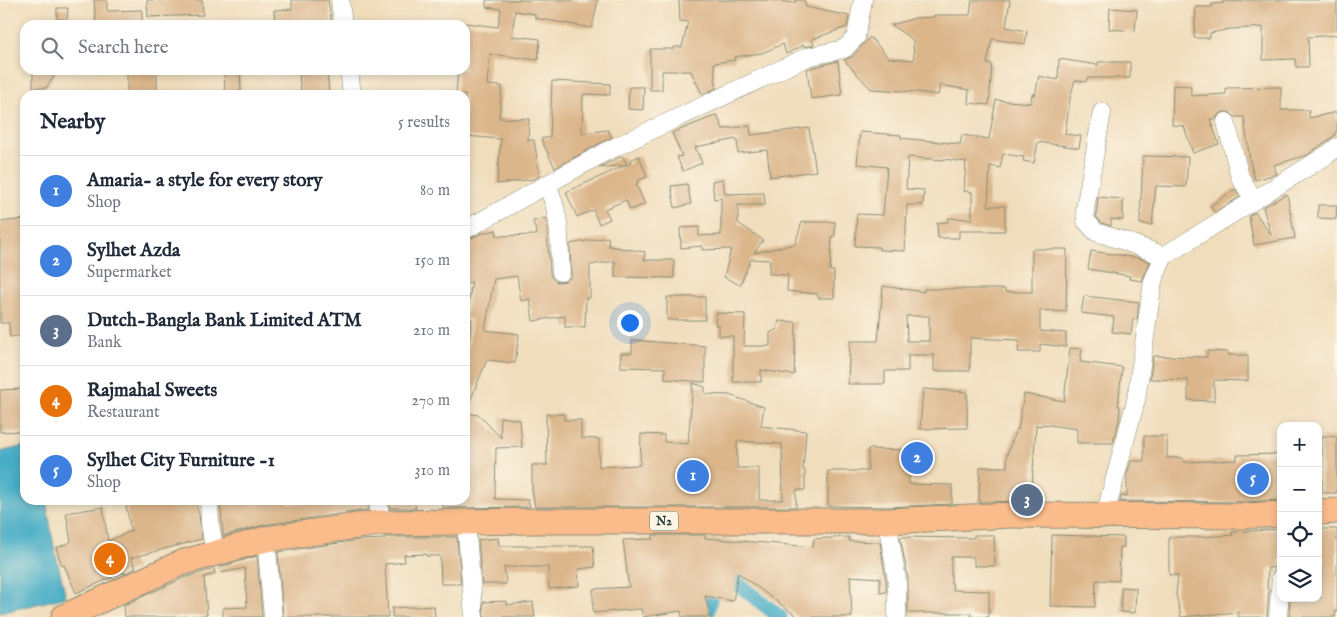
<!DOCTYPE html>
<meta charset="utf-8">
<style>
:root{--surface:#fff;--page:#f2f2f3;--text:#1f2937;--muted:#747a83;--line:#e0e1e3;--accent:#1f6fb2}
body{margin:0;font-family:"IM FELL English",serif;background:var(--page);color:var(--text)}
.controls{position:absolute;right:15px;bottom:15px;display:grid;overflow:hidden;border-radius:10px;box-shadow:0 2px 8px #0003}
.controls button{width:45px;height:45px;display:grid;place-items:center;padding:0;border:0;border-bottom:1px solid var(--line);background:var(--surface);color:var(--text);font:25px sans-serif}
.you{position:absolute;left:629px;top:322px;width:18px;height:18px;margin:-12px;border:4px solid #fff;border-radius:50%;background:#1a73e8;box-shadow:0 0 0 8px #1a73e833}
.badge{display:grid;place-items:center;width:32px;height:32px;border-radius:50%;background:var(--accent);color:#fff;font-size:16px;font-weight:700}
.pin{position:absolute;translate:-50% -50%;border:2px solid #fff;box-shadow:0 1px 5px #0006}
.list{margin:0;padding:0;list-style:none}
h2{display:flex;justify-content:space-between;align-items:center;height:65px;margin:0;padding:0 20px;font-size:21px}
h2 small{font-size:16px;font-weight:400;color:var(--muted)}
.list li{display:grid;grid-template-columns:32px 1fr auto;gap:15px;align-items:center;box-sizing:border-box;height:70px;padding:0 20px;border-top:1px solid var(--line)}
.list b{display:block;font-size:19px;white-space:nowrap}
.list p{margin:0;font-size:16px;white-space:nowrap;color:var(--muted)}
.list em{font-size:16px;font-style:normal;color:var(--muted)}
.icon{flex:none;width:28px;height:28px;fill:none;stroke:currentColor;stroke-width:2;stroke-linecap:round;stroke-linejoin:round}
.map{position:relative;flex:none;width:1337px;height:617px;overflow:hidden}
.search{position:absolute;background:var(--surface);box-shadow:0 2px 8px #0003;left:20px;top:20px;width:450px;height:55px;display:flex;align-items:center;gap:12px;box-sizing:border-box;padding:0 18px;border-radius:15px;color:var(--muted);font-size:19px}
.panel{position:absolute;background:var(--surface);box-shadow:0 2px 8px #0003;left:20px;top:90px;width:450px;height:415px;border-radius:15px}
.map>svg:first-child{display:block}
</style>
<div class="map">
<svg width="1337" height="617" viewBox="0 0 1337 617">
<rect width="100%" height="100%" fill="#fcf5e5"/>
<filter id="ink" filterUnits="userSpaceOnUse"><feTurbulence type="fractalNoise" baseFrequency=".02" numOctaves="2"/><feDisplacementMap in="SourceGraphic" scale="10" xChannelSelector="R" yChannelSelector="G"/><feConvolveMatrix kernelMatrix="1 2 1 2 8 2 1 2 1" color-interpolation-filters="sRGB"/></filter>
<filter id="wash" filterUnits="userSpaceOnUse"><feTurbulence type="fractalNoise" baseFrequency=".0096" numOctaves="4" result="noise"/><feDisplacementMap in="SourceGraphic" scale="20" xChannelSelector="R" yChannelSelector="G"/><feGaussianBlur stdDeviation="1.12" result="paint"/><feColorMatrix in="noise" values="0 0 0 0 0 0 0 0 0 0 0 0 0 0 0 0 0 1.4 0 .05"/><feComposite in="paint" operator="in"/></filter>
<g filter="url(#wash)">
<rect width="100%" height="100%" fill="#f0ddbc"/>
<path fill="#46adc6" stroke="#32757d" d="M25 446V500H46L54 547 66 597 0 613V452Z"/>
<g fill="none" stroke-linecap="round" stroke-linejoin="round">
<path stroke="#46adc6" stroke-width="15" d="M693 611 707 614 715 575 734 581 780 617"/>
</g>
<g id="blocks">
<path fill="#dbb68b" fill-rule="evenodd" d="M94 0H107V11L142 10V25H96Z
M147 0H202L203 15 148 17Z
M292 0H328L332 25H275L274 10 292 9Z
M486 0H598L592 28 535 18V14L515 11 512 36 540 39 538 60 490 54 487 85 502 86 499 118 529 119 528 140H534L540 176 534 179 497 184 501 139 465 136V95H456L458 70H465V23L498 27 501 9 486 7Z
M679 0H769L794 3 796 0H804L806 7 849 16 847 27 812 39 814 45 805 47 804 45 786 54 783 44 762 53 734 57 735 60 714 63 716 88 704 94H702L691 71H662V90H650V49H674V47H682L688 22 680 21Z
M972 0H1010L1006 27 1027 31 1025 44 992 39 987 64H992L989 105 968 103 969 90 940 85 938 95 918 92 871 89 844 60 852 57 870 37 889 58 914 60 913 40 891 25 915 18 934 17V15H970Z
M1243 0H1337V35L1308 37 1309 67H1296L1295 59 1263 60V27L1231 29 1210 33V38H1194L1196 7H1212V4L1224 3 1223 1 1243 2Z
M57 8H68L67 20 57 19Z
M1110 8 1137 10 1135 31 1109 29Z
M1059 59 1098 65V62H1130V78H1087L1086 82 1075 80 1070 98 1065 134 1081 136 1079 148 1038 142 1034 163 1023 161 1024 157 1003 154 1000 168 990 166 988 206H1005V231H959V238H938L937 223 948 222V218L972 219V192L964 191 966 162 943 159V160L908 157 906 189 924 190 923 205H907L905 251 879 250V247L855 246 857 214 883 215 887 167 857 164 860 132 901 135V138L960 144 962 135 989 139 996 100 1031 103 1032 94 1035 95 1039 76 1058 80Z
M838 61 842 95 811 99 807 69Z
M33 70H58L46 88H33Z
M127 70H157V93H127Z
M224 70H240L241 91 225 93Z
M327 72 329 92 301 94 299 74Z
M552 81 610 84V95L583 94 582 133 608 130 612 137 555 168 541 139 550 137Z
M1173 85 1191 86V96L1226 94V88L1281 87V110H1309V118L1337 112V130L1334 136 1307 155 1274 165 1277 174 1255 180 1250 161 1244 117H1235L1229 112H1224L1219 114 1216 119H1210L1219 144 1193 153 1184 126 1172 125Z
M629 87H644L643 110 628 109Z
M717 115 723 129 750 126 751 135 809 128 816 171 770 177 767 150 738 153 737 139 695 147 702 163 683 171 677 157 682 156 672 133Z
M622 156 627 165 631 163 630 160 639 156 647 177 637 181 638 183 636 184 645 204 630 210 626 200 605 209 610 219 599 224 593 210 577 217 566 192 626 165 598 168Z
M1143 156 1188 157 1186 187 1156 186 1152 225 1140 224V221Z
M723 179 725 194 764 193 765 205H738V223L763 240 754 253 795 244 802 222H835V236H832L830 271H834V298H818V294L787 291 788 275 769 274 770 260 751 259 740 285 724 277 731 249 702 250V246L681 248 680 228 699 227V236L721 235V198L714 199 712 181Z
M687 184 691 204 675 208 671 186Z
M1235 189 1240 197 1214 212 1210 206Z
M1287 194 1295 238 1254 245 1249 216 1255 212 1271 235 1263 207Z
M1098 197 1123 199V220L1111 219V226L1102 223 1096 217Z
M1318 205H1337L1336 219 1318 218Z
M546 218 550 273 552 278 557 282 566 281 571 276 570 244 608 237 609 246 645 252 644 260H674V278L615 277V261L590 265V298H586L585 327H565V316L533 321 530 299 521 301 517 276 494 279 485 330 519 334 515 363 487 360 465 413 479 415 501 438 500 417 520 420 522 447 496 448 495 499 528 500 530 507 443 508V500H465V362H467L472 319 466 318 472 282 465 283V241L480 234 496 230 497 236 537 235 533 221Z
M25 219V301H23L25 317V335L10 337 9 323H0V222Z
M1032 249H1067L1066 312 1040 310V331L1066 333V347L1040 344V352H1018L1019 340 970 338V371H934V355H908V371H885V384H848L850 341H878L883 286 924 292V289H1005V292H1032ZM906 316H929V341H907Z
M1091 251 1139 258 1150 262 1142 281 1129 279 1130 276 1088 269Z
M1084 296 1139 302 1137 319H1133L1131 334 1112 332 1114 317 1081 313Z
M667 297H705V320H667Z
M716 313 745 314 744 346H770V333L777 329 779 321 796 322 794 375 761 370V382H733V336H719V325H715Z
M632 340 705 346V382L665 379V368L621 367V353H632Z
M1070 348 1082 349 1080 362 1122 367 1118 406H1120L1119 420 1113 443H1077V429L1042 424 1041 426 1036 425 1031 501 979 502 980 467H1007V455L1016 429 1018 430 1024 394 1064 401Z
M1207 351 1228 352V355H1248V381L1214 380V401L1188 400V380L1150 379 1153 356 1207 357Z
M693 383 705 387V394L729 395 764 407 761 426 806 431 803 470H805V490H796V507H535L532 489V465H547L546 414H564V420H581V438L599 439V467L640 465 641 434 664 435V442L688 444ZM737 441 782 444 783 500H759V468H737Z
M23 389 24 431 0 432V390Z
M923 389 967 392V428L920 429Z
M1144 436H1167V458H1183V462L1237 460V455L1281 454V500L1244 502 1120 501 1121 496H1127V474L1131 461H1144Z
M1322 436 1337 437V493H1322Z
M868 449 910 450 909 484 952 485V504L887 507 828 506V471H868Z
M125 500H195L199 515 202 539 131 558 136 568 124 574V572L76 593 64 565 62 566 56 548 71 542 66 513 103 507 108 541 131 531Z
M220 500H289V504L313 502V500H368V510L264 525 223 536Z
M414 502 416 508H390V503Z
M1281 529 1279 567 1268 568 1267 589 1269 590 1267 617H1238V612L1181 617 1176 594 1178 575H1169V537H1203L1233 535 1232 532Z
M1318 529H1337V612L1336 611 1335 617H1289L1290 598H1320L1322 569H1320L1321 554Z
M653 535H705V538L813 547 814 539 849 537V541L880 542 886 581V592L880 593V578L850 576 852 617H798L738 573 733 601 705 596 711 617H682L681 611 643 617 641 609 593 613V589L629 587 623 540 653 539Z
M974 535H994L995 566H974V557H951V583H952L953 590 989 591V617H971V613H908V578L900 537 974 538Z
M1052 535 1124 537V547H1120L1119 581 1096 580 1095 607 1050 606Z
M385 537H457L461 584H441L440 556H426V554L404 555 405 562 385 564 388 617H283L278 552 359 540 385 539Z
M498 538 499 546H593L595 567 578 569 579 586 549 589 548 567H504L506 584H482L478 540Z
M257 556 262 617H223V608L247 607 245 568 221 573 220 567Z
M214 569 215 574 204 577 207 615 173 617H125L124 605 186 577Z
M1121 587 1136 588 1135 613 1121 612Z
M507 601V605L533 602 535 617H484L483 602Z
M434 606 435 617H392V608Z"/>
</g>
</g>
<g filter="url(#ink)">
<use href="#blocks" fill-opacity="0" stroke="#888d78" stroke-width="1"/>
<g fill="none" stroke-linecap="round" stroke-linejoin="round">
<g stroke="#888d78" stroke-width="19">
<path id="minor" d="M340 0 343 25
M349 70 352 95
M1102 112 1085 209 1086 221 1096 232 1124 241 1164 256
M1226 122 1240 177 1254 200
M547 185C562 218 558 237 561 272
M465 230 607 151 807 57 844 49 856 37 863 0
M209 500 210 524 215 553
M379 500V523
M1105 515 1136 400 1153 281 1164 256 1327 155 1337 147
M887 521 897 580V617
M466 523 474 617
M266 539 273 617
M1278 617 1281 577"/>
</g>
<g stroke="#888d78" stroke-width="27">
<path id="highway" d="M1318 512 1337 511
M64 617 181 563 266 539 379 523 537 521H887L1013 515 1244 516 1281 514"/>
</g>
<use href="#minor" stroke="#fff" stroke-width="18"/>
<use href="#highway" stroke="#fabc8b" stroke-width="25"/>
</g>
</g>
<g text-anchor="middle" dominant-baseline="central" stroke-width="4" stroke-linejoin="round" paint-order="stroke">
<rect fill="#fcf5e5" stroke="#617469" stroke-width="1" x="650" y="511.5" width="28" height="19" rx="4"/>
<g font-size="12" font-weight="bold" fill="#1f3d34">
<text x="664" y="521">N2</text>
</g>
</g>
</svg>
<div class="controls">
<button>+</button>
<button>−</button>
<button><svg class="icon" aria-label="locate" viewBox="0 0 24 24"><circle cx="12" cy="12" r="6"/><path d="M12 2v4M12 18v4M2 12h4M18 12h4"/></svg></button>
<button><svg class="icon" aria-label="layers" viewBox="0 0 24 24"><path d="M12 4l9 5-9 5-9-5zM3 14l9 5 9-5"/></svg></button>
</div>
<div class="you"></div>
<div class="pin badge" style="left:693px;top:476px;background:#3f7fe0">1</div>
<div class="pin badge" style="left:917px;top:458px;background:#3f7fe0">2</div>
<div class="pin badge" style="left:1027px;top:500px;background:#5c6f8a">3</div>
<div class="pin badge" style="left:110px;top:559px;background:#e8710a">4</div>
<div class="pin badge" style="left:1253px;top:479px;background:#3f7fe0">5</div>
<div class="search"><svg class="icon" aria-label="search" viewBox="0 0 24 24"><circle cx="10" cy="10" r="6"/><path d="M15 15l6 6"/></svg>Search here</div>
<section class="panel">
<h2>Nearby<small>5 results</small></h2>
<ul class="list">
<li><span class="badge" style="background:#3f7fe0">1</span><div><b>Amaria- a style for every story</b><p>Shop</p></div><em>80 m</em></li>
<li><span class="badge" style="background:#3f7fe0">2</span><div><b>Sylhet Azda</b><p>Supermarket</p></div><em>150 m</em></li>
<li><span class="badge" style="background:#5c6f8a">3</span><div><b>Dutch-Bangla Bank Limited ATM</b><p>Bank</p></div><em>210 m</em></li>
<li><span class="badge" style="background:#e8710a">4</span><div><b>Rajmahal Sweets</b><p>Restaurant</p></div><em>270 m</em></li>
<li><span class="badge" style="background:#3f7fe0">5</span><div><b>Sylhet City Furniture -1</b><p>Shop</p></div><em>310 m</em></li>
</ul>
</section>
</div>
